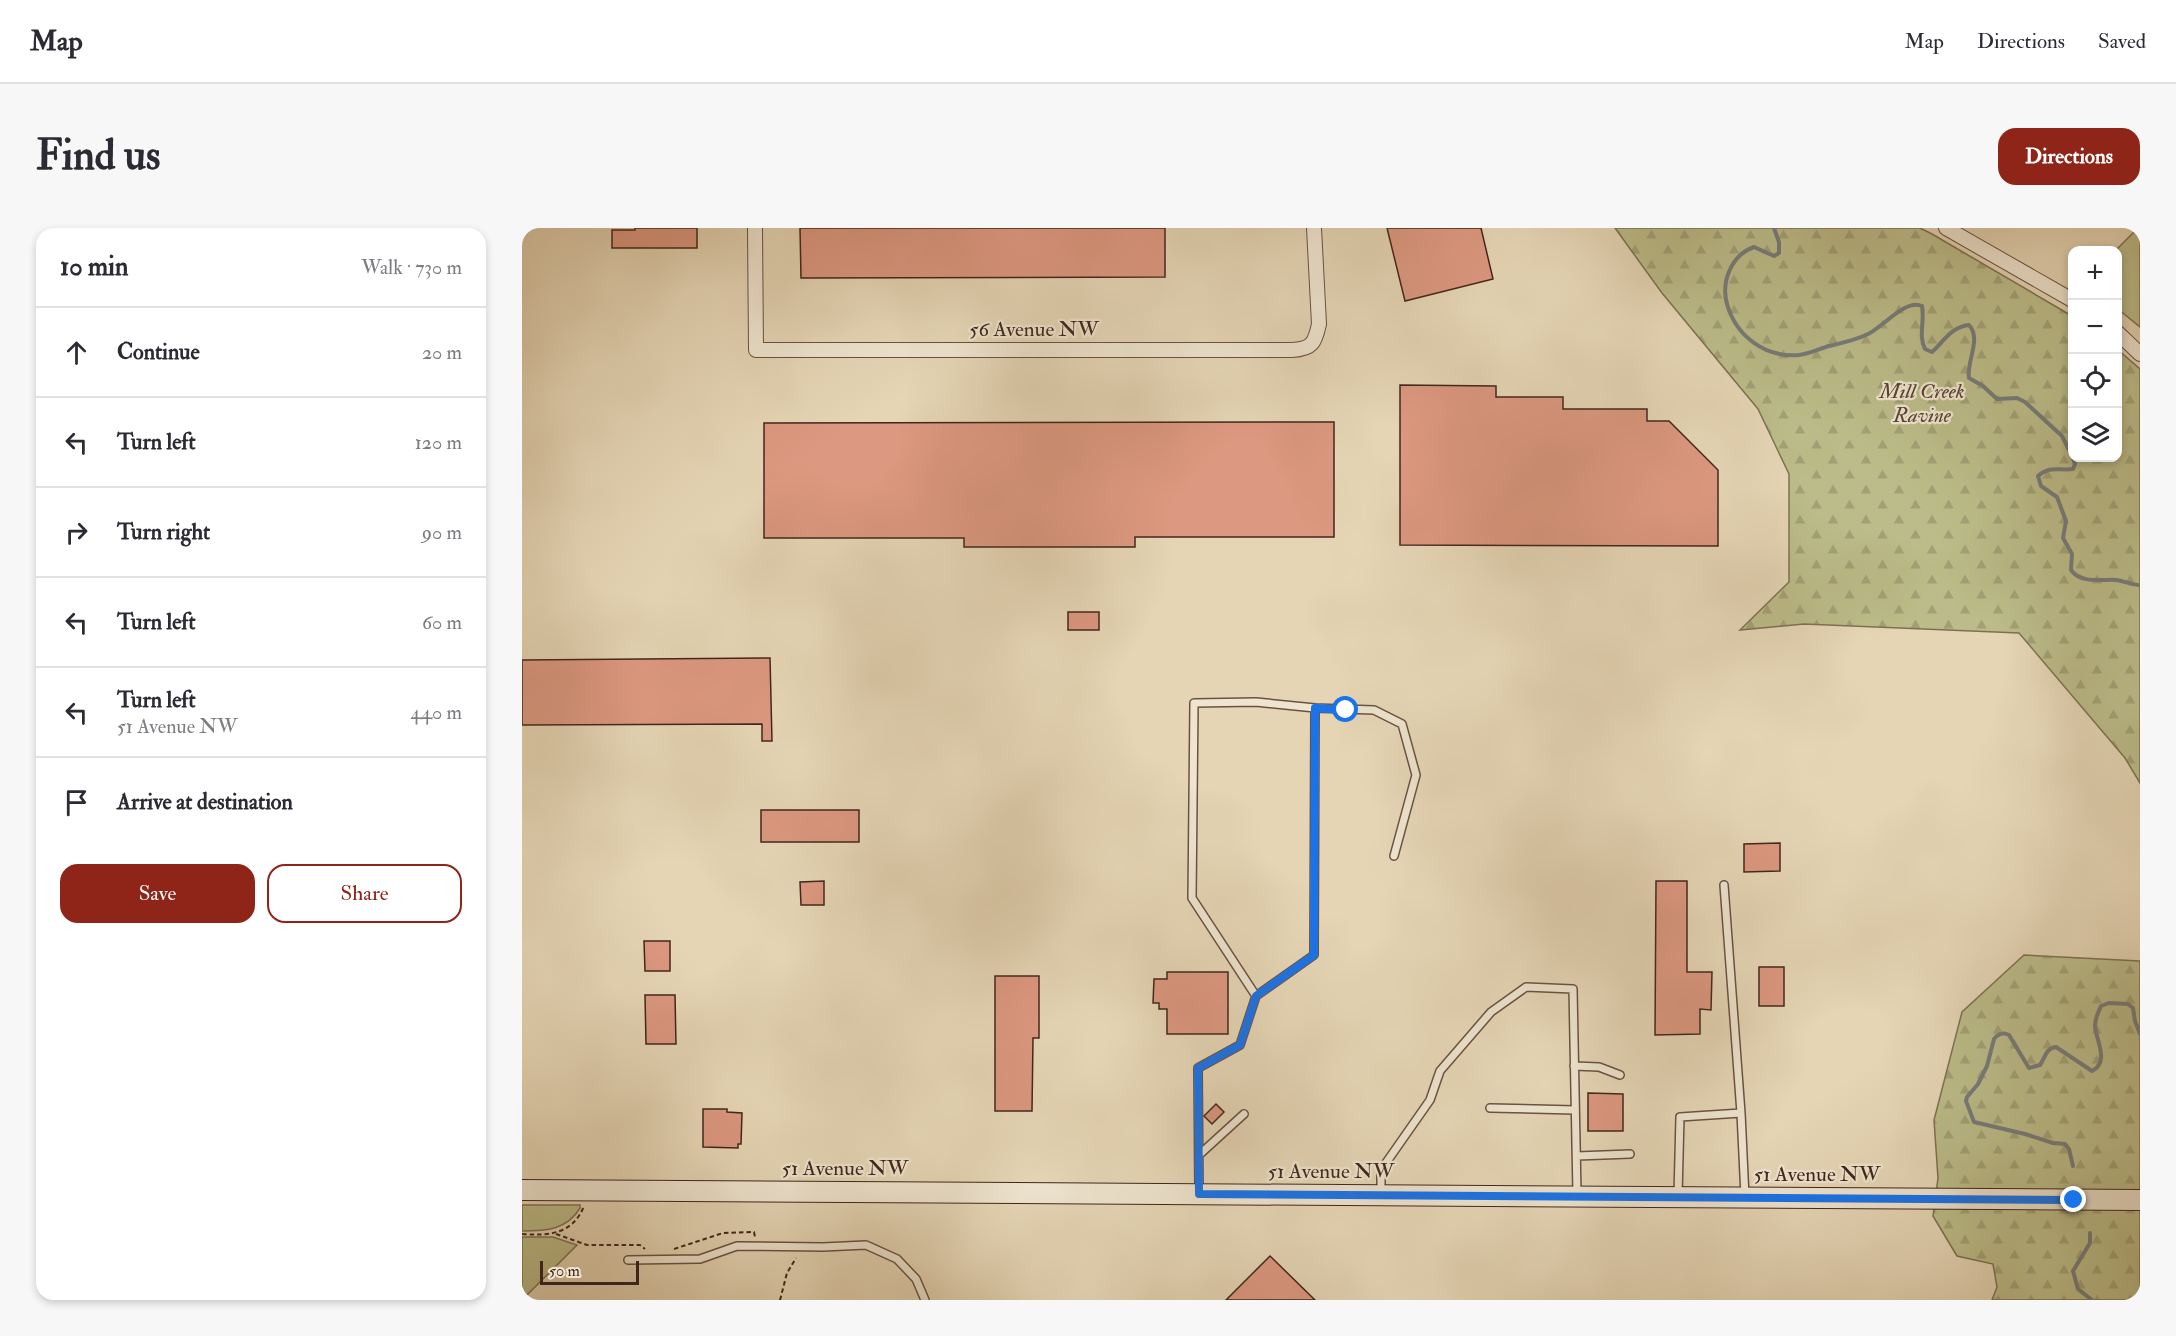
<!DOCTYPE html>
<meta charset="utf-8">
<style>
:root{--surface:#fff;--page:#f7f7f7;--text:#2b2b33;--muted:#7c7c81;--line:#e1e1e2;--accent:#8f2418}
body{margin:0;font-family:"IM FELL Double Pica",serif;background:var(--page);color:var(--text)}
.controls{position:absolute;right:18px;top:18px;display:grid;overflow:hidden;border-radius:12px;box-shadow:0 3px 9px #0003}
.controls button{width:54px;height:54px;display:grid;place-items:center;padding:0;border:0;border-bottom:2px solid var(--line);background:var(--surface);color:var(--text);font:30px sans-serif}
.scale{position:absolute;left:18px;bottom:15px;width:99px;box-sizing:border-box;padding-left:6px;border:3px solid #41261c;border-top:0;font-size:16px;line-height:21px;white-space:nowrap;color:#41261c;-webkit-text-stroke:4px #eee4cf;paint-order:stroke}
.stop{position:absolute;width:18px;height:18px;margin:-14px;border:4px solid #1a73e8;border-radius:50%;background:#fff}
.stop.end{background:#1a73e8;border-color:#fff;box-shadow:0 2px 6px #0008}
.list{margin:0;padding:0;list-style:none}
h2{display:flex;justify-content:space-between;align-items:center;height:78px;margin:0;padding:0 24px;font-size:26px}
h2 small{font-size:20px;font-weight:400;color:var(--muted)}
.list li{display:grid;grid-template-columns:39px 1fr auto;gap:18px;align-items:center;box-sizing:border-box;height:90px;padding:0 24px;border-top:2px solid var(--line)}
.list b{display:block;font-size:22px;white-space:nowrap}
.list p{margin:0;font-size:20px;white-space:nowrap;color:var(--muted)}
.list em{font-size:20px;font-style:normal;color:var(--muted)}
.actions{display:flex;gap:12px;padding:18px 24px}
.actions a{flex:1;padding:14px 0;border:2px solid var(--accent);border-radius:18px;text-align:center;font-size:21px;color:var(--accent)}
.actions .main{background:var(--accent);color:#fff}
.icon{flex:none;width:33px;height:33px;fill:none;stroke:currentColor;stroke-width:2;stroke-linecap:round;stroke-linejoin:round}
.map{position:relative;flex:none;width:1618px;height:1072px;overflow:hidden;border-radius:18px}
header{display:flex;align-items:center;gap:36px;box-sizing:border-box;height:84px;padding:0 30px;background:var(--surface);border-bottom:2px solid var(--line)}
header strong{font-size:28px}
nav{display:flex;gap:33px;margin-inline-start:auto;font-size:21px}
.intro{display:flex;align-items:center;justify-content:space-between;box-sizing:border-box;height:144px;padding:0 36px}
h1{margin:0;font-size:42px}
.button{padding:15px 27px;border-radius:18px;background:var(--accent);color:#fff;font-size:21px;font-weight:700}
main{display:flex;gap:36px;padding:0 36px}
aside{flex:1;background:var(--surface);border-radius:18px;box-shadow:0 3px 9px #0003}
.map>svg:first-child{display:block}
</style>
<header>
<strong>Map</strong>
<nav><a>Map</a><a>Directions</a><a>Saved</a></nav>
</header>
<div class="intro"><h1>Find us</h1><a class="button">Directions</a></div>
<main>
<aside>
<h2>10 min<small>Walk · 730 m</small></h2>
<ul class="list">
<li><svg class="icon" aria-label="ahead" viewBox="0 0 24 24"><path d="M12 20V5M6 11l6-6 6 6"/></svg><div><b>Continue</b></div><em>20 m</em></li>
<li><svg class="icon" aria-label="left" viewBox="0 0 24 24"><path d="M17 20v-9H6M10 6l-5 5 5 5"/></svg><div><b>Turn left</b></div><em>120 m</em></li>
<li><svg class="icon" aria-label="right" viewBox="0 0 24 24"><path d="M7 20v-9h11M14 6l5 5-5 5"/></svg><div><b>Turn right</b></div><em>90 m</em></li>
<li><svg class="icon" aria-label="left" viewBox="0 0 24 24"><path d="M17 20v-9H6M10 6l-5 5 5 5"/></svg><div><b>Turn left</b></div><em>60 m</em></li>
<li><svg class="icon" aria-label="left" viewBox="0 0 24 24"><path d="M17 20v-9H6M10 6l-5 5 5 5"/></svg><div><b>Turn left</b><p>51 Avenue NW</p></div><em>440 m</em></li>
<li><svg class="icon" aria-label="arrive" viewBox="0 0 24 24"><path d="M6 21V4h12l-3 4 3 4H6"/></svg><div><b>Arrive at destination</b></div></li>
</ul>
<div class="actions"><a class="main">Save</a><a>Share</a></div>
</aside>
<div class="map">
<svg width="1618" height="1072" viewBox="0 0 1618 1072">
<defs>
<pattern id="forest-firs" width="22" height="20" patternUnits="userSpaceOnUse" patternTransform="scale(1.5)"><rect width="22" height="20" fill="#bbbc89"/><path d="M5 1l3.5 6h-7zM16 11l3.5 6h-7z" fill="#a2a176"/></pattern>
</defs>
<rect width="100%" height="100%" fill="#e5d5b5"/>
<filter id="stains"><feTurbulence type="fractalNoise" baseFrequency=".00333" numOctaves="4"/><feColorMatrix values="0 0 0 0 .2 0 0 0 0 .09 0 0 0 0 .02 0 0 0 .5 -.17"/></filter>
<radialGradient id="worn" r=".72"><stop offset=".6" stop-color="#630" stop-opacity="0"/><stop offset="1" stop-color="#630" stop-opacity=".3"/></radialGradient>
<path fill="#bbbc89" stroke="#7e7152" stroke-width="1.5" d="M1616 0H1618V99L1596 81V22H1594Z
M0 977H58V980C45 1002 24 1003 0 1003Z
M31 1009 55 1017 0 1072V1009Z"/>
<path fill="url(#forest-firs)" stroke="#7e7152" stroke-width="1.5" d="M1093 0H1398L1410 6 1550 88V230H1596V122L1618 141V555L1603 530 1497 405 1282 396 1218 402 1267 354V246L1236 181 1140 65Z
M1502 727 1618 733V1072H1470L1475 1059 1471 1036 1435 1028 1411 988 1416 950 1412 892 1440 784Z"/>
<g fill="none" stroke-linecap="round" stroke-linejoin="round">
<path stroke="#777c7a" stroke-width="4" d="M1252 0 1257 14V25L1252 28 1232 19C1209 27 1199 54 1205 76 1214 108 1243 130 1277 127 1287 126 1297 121 1307 118 1320 115 1334 112 1346 106 1361 99 1384 70 1400 78 1403 93 1396 107 1403 121L1410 124C1422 113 1429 99 1447 97 1460 111 1444 134 1447 150L1461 158 1475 171 1495 170 1503 174 1540 208 1550 228
M1551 230 1553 236 1551 241C1537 243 1528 237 1516 248L1519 258 1535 269 1544 293 1541 310 1550 326 1549 342C1559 356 1580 351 1594 352 1602 353 1610 357 1618 357
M1551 938 1547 921 1543 916 1531 915 1503 906 1452 894 1444 873 1445 869 1456 856 1465 838 1472 811C1476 806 1481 804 1487 807L1507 840 1518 837C1523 830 1524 820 1534 819L1570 843C1588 834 1574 812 1573 798 1573 790 1576 785 1579 778L1587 775 1606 776 1611 780 1613 793 1618 806
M1568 1005V1015L1551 1043 1556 1061 1570 1072"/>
</g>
<path fill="#dc9880" stroke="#41261c" stroke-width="1.5" d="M113 0H175V20H90V2H113Z
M278 0H643V49L279 50Z
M865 0H959L971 51 883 73Z
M878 157 974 158V169H1041V181H1125V193H1147L1196 242V318L878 317Z
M812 194V309H613V319H442V310H242V195Z
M546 384H577V402H546Z
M248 430 250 513H240V496L0 497V432Z
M239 582H337V614H239Z
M1258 615V643L1222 644V616Z
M302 653V677H279L278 654Z
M1134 653H1165V744H1190L1189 782 1178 781V806L1133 807Z
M122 713H148V743H123Z
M1237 739H1262V778H1237Z
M645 744H706V806H645V781H637V775H631L632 751H645Z
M473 748H517V810H511L510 883H473Z
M123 767H153L154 816H124Z
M1066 865 1101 866V903H1066Z
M694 876 702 884 690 896 682 888Z
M181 881H205V884L220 885 219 916H216V920L181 919Z
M748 1028 793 1072H704Z"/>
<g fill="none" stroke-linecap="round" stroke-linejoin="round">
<g stroke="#6a5242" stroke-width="10">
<path id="lane" d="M1202 657 1219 885 1223 969
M734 768 670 670 672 475 734 474 793 480
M1052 838 1077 839 1098 847
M968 880 1053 882
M677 927 722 886
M1055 928 1108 926
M677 964 676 840 718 817 734 768 792 727 793 480 852 482 880 496 894 547 872 628
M859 966V942L908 872 918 843 969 784 1004 759 1051 761 1055 966
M1156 967 1158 889 1219 885
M106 1032 178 1031 215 1018 301 1019 344 1017 375 1031 394 1051 403 1072"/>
</g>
<g stroke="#6a5242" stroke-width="16">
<path id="street" d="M233 0 234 122H770C790 121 793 115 797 96L792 0
M1424 0 1550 72
M1596 105 1618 126"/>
</g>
<g stroke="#41261c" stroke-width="22">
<path id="secondary" d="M0 962 1618 972"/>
</g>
<path stroke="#41261c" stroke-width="2" stroke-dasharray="4.5 3" stroke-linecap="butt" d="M0 1006C27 1008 51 1006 62 978
M34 1006 65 1017H118L123 1021
M152 1021 201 1005 232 1004 233 1009
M258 1072 265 1045 274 1030"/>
<use href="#lane" stroke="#eee4cf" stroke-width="7"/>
<use href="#street" stroke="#eee4cf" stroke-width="14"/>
<use href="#secondary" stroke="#eee4cf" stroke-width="20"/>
</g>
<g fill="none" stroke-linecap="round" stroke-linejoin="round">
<path stroke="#1a73e8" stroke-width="8" d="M824 482 793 480 792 727 734 768 718 817 676 840 677 966 1552 972"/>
</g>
<g text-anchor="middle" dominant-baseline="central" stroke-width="4.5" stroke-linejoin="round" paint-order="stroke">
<g font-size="21" fill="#41261c" stroke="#eee4cf">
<text x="512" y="101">56 Avenue NW</text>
<text x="323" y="940">51 Avenue NW</text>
<text x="809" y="943">51 Avenue NW</text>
<text x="1295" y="946">51 Avenue NW</text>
</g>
<g font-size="21" font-style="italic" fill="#594432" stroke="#eee4cf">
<text x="1400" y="163">Mill Creek<tspan x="1400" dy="24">Ravine</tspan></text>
</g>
</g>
<rect width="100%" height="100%" filter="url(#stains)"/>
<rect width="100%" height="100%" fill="url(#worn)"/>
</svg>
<div class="controls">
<button>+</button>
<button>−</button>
<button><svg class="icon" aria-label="locate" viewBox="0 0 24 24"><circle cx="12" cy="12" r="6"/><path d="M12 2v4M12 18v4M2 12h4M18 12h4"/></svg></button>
<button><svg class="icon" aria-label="layers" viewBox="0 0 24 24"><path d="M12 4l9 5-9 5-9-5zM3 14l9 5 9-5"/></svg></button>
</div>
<div class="scale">50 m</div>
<div class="stop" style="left:824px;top:482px"></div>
<div class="stop end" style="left:1552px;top:972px"></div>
</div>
</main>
